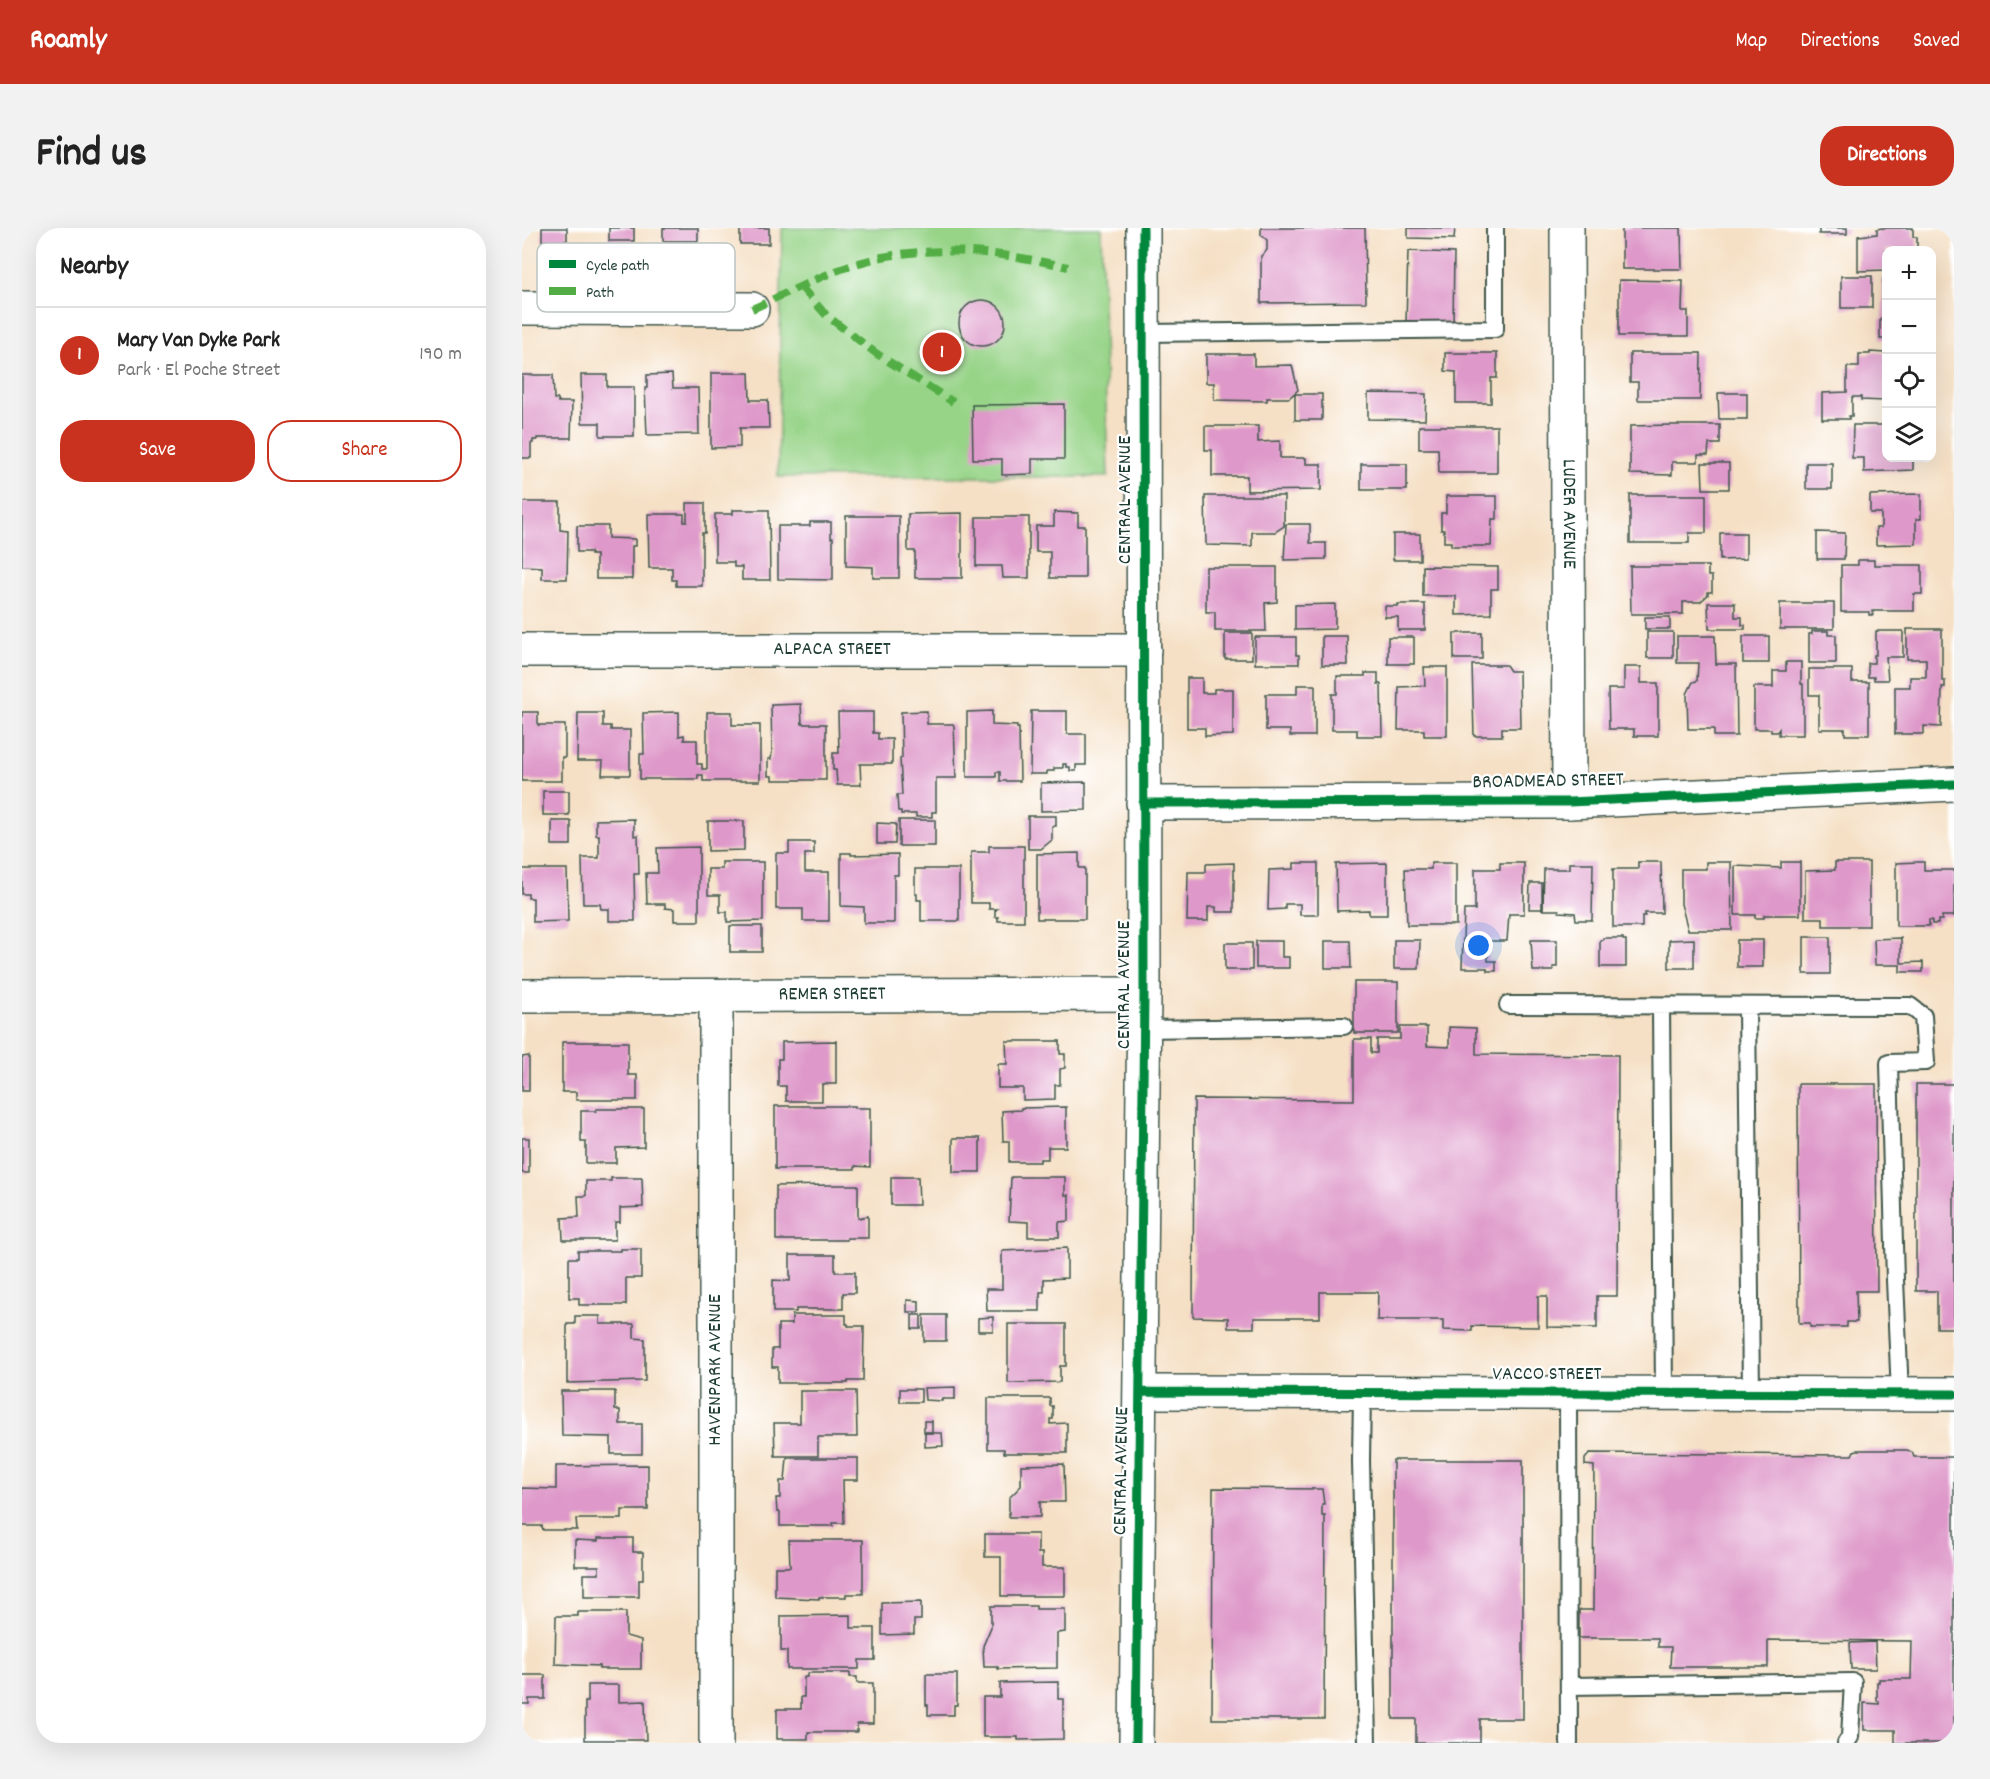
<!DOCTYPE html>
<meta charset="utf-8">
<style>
:root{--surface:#fff;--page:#f2f2f2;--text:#222;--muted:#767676;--line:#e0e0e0;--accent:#c8321e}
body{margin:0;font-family:Dekko,sans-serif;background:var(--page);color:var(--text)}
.controls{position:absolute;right:18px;top:18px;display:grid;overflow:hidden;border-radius:12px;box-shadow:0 6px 24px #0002}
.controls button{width:54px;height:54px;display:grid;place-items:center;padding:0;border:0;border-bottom:2px solid var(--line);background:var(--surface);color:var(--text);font:30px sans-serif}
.you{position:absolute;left:957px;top:718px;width:21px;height:21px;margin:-15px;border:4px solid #fff;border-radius:50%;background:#1a73e8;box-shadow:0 0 0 9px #1a73e833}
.badge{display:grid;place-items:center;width:39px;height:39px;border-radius:50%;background:var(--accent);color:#fff;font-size:20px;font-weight:700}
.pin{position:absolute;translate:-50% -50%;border:3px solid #fff;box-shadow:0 2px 6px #0006}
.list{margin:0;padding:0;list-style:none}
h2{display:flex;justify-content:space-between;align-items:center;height:78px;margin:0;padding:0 24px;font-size:26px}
h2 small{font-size:20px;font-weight:400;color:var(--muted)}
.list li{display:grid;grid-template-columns:39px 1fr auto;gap:18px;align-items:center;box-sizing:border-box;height:96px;padding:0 24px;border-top:2px solid var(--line)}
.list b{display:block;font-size:22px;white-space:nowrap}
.list p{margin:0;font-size:20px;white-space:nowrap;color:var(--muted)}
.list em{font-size:20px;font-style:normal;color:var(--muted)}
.actions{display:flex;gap:12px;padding:18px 24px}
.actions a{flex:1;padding:14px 0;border:2px solid var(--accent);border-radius:24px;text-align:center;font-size:21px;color:var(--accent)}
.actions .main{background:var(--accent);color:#fff}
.icon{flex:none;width:33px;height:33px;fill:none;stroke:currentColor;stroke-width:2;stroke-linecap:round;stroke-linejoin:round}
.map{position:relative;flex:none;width:1432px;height:1515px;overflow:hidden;border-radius:24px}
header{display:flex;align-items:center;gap:36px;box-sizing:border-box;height:84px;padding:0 30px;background:var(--accent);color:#fff}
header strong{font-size:28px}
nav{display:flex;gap:33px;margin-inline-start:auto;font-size:21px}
.intro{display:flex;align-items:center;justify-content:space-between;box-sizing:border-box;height:144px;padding:0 36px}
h1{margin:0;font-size:42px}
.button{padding:15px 27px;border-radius:24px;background:var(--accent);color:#fff;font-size:21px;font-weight:700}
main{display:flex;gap:36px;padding:0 36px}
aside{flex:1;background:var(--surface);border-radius:24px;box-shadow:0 6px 24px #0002}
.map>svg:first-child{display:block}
</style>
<header>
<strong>Roamly</strong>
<nav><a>Map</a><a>Directions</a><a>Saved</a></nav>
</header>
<div class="intro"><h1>Find us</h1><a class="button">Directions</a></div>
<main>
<aside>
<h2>Nearby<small></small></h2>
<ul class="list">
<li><span class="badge">1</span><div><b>Mary Van Dyke Park</b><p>Park · El Poche Street</p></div><em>190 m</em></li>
</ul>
<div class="actions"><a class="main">Save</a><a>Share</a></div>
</aside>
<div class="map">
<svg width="1432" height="1515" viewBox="0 0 1432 1515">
<rect width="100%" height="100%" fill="#fff"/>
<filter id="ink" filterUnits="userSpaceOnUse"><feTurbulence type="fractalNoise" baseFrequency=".0167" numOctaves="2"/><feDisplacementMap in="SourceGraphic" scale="12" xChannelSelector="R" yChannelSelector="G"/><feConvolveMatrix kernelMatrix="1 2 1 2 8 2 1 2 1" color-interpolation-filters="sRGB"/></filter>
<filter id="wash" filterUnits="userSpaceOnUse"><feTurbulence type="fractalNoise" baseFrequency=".008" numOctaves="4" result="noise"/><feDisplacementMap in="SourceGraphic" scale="24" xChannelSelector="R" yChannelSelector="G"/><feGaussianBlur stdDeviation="1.35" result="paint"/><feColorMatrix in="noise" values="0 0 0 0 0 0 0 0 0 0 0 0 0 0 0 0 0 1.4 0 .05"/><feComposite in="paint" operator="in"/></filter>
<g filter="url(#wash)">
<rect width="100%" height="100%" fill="#f5e0c5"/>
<path fill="#97d488" stroke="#5b885e" stroke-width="1.5" d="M260 0H579L586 249H256Z"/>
<g id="blocks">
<path fill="#de98c9" d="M20 0H45V13H20Z
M87 0H112V13H87Z
M141 0H176V13H141Z
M218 0H247V16H218Z
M739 0H843L844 74 739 75V28L745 22V12L739 7Z
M886 0H933L932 11 886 10Z
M1100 0H1159L1160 41H1100Z
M1297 0H1325V6H1297Z
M1360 0H1391V9H1395V22H1364V42L1336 43V8L1355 6V1Z
M886 23 932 25 931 96 884 94Z
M1319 48H1350V80H1319Z
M1361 51H1364V111H1358V91H1361Z
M1097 52 1161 53 1160 83H1166V108H1097Z
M437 95a23 23 0 1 1 46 0a23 23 0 1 1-46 0Z
M1348 124 1364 125V173L1339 172V169H1330V188H1327V191H1300V165L1325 164V139H1337V126H1348Z
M923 125H975V150H969V175H934V144L923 143Z
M1108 125H1179L1178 172H1116V154H1108Z
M684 126H732V138L770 137 776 162 767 170H745V173L692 172V155H684Z
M189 145H227L228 172H246L247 200H218V219L189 220Z
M150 146 151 160H176L177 206 125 207 123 160H125V147Z
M0 147H31L32 171H36V174H50L49 210H15V212H11V215H9V230H0Z
M59 147H85V159H112V208H78V195H60Z
M846 165 904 166 903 192 846 191Z
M1196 165H1225V191H1197Z
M773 166H800V192H773Z
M542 176V231H510V246L480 247V231H451L450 177Z
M1149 197H1198V216H1187L1186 227H1176V234H1150V247L1108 246V198Z
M1331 197H1364V230H1391V242L1342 244V230H1330Z
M683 198H736V214L758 213V230H784V236H799V262L725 263V248H690V222H683Z
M897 198H975V245H917L916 221H897Z
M1180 235H1207V261H1181Z
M1284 235H1310V261H1284Z
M839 236H885V262H839Z
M1399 266V291H1394V316L1354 317V300H1359V285H1348V267Z
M1108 267H1184V305H1167V315H1108Z
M683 268H762V298L753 304H730V318L684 317Z
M924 268H975V291H970L969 318H929V314H922V302H919V285H924Z
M0 274H38V302L46 303 45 351H20V339L0 338Z
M165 275H183V305H180V358H154V352H150V340H127L126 286H162V294H165Z
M211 282H247L248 352H220V339H212V334H193V286H211Z
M532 284 556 285V298H563V350H528V324H514V298H532Z
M440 285V350H393V323H386V286Z
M324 288H377V350H351V339L324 338Z
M454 289H507V350H481L480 338H454Z
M288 294H309V310H311V352L256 351V298H288Z
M764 296H788V315H804V331L762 332Z
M55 298H86V310L113 311V318H110V351H74V327H69V324H55Z
M1295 304 1323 305 1322 331H1295Z
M1198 305H1224V331L1198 332Z
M871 306H898V332H871Z
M1336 332H1352V337H1400V366H1392V383H1351V387H1347V384H1319V337H1336Z
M901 338 976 339V361H969V386L934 387V368H901Z
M1108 338H1186V348H1190V364H1186V367L1178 374H1161V386H1109Z
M684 339H755V374L743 375 744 403H693V384H684Z
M1186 375H1213V389H1220V397H1223V401H1187Z
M1258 375H1312V401H1258Z
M813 376V401L773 402V377Z
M876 376H903V402H876V389H863V378H876Z
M1123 389H1148V401H1123Z
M1385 401H1420V453H1423V459H1420L1419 499 1402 498V506H1373V459H1388V449H1404V431H1385Z
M1290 403H1306V407H1314V435H1287V406H1290Z
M1354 403H1381V429H1364L1366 452H1352V449H1346V435H1352V427H1354Z
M1125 404H1151V430H1125Z
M703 405H730V431H703Z
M932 405H960V431H932Z
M800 408H825L826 437H800Z
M1155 408H1193L1194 436H1214L1215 508H1192V501H1166L1165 466 1171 454 1175 453 1176 435H1155Z
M1221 408H1247V435H1221Z
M733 409H774V427H777V436H733Z
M866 409H892V436H866Z
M1264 434H1279V456H1281V507H1257V501L1255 504H1249V501H1232V459H1251V443H1264Z
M950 437H984L988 443H997L998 500H980V508H952Z
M902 439H925V508H902V502H876L877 459 903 458Z
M1102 439H1119V455H1136V508H1112V501H1087L1086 461H1102Z
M1287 441H1330V454H1347V507H1323V501H1297V467H1287Z
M843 445H856V456H859L860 508H835V502H810V466H815V448H843Z
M665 450H680V465H692V461H711V507L683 508V500H665Z
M775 457H793V508H768V502H744V466H775Z
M279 476 280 496H304V552H250V548H246V531H249L250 525 249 477Z
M405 483V496H431L432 498 434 550H414V584H410V589H394V586H379V583H376L375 567H380L378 530H380L379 484Z
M470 483V497L495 498V500H497L498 553H478V544H474V549H445V484Z
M509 483H545V506H564V537H554V543H548V539H544V536H541V540H532V543H525V546H508Z
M0 484H16V497H43V529H40V553H0Z
M157 484V508L162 507V512H175V536H180V541H185V484H210V497H238V553H181V547H176V551H118V526H122L121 485Z
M316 484H351V505H356V511H370V536H338L339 557H315L314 542H311V525H317Z
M56 485H81V498H89V502H108V547H80L81 533H55Z
M564 554V582L519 583V555Z
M21 563H47V587H21Z
M506 588H534V598H530V612L519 621H506Z
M112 591V608L116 607 117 646H112L113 693H87V681H79L78 676H61L60 630H77V607H74V592Z
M377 592H413V618H377Z
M30 593H49V617H30Z
M186 593H222V622L186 623Z
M355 595 374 596 373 616H355Z
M267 614H292V626H283V644H307V693H281V681H254V625H267Z
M467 618H502V693H476V689H473V683L475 681H467V675H449V624H467Z
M177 619V693H152V681L143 680V676H125L124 645H136L135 620Z
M319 625H329V627L376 626V647H372V695H342V679L319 678Z
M557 625V640H563V691H515V626Z
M200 634H241V693L205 694V684H198V667H186V641H200Z
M1116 634H1139L1140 685H1123V688H1120V699H1091V641H1116Z
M1184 634H1209L1210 702H1166L1159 676V641H1184Z
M1259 634H1278V687H1242V690H1233V687H1213V638L1259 640Z
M1313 634H1347V698H1301V690H1283V643L1313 642Z
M1396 634H1402V642H1432V688H1420V692H1416V696H1410V692H1407V698H1374V635Z
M712 635V684H694V679H686V693H665L666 644H684V636Z
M772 635H796V687H778V676H763V681L746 682 747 642 772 641Z
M865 635V687H847V682L815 683 814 636Z
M909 635H934V697H885L883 641H909Z
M978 635H1002V686H987L985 713H966V733H974V743H965V740H940L942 682H953V641H978Z
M1047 635H1071L1070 692H1054L1053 685 1037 684V682H1021L1022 641H1047Z
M0 641H45L46 693 11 694V670H6V666H0Z
M393 641H437V693H399V672H395V666H393Z
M1008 655H1020V681H1007Z
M208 698H240V724H208Z
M1282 709H1308V746H1282Z
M1081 710H1101V712H1104V739H1078V712H1081Z
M1379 710V735L1401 734V744H1378V737H1353L1352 711Z
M1172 711V740H1147V712Z
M872 712H898L897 741H872Z
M1009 712H1035V739H1031V743H1011Z
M1215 712H1241V739H1215Z
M734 713H760V729H767V740H734Z
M803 713H828L829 740H803Z
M703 715H730V742H703Z
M832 754H876V805H832Z
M878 799H905V818L927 819V799L954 800V826L1096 827 1095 1068H1075V1100L1025 1099V1068H1016V1099L950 1098V1103L921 1102V1092H855L856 1064H798V1090H732V1100H706V1090L671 1089 672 871 832 872V811H849V825H855V811H878Z
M314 813V856H300V873H264V858H256V831H260V814Z
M484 813H538V826H543V840L538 841V857H533V871L501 872V860H476V836H485Z
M40 814H106V847H115V872H54V864H40Z
M7 828V863H0V829Z
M1276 856H1354L1355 1063H1334L1335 1094H1325V1099H1288V1095H1277Z
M1394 856H1432V1100H1415V1063H1394Z
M253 878H333V880H348V939L333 938V941H253Z
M544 879V919H526V931H518V934H487V913H481L480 883 499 882V880Z
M74 881H122V919L94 920V935H64V914H59V883H74Z
M0 910H7V945H0Z
M431 910H458V944H431Z
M369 949H396L397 977H369Z
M489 949H543V967H547V993L537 994V1009H506V994L487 993Z
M89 950H120L121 979 98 980V994H93V1012H41L40 990 57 989 56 968H64V953H89Z
M307 957H336V990L346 988V1010H325V1012H254V958Z
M545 1020V1050L522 1051V1064H518V1083H465L464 1061H480V1023Z
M99 1021H119V1050H104V1077H57V1070H47V1030H56V1023H99Z
M268 1027H313V1044H333V1065H321V1081H274V1084H251V1052L268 1053Z
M385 1072 397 1073V1084H385Z
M270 1087H324V1096H326V1098H342L341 1153H326V1155H256V1139H250V1121H256V1096H270Z
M390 1087H399V1101H390Z
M402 1087H424V1113H402Z
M53 1088H78V1096H112V1110L123 1111V1153L45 1155V1096H53Z
M471 1089V1103H456V1090Z
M486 1096H544V1138H538V1154L486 1155Z
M433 1159V1171H420V1173L403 1172 402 1160Z
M378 1161H399V1174H378Z
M39 1163H93V1182H98V1196H120V1226H89V1209L40 1208Z
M278 1163H334L335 1209H296V1228H253L252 1195H278Z
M466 1170H528V1178H531V1191H528V1196L545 1195V1225H482V1221H466Z
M402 1193H410V1204H402Z
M403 1205H420L421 1218 403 1219Z
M1336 1222H1385L1390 1224 1392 1229H1432V1515H1373V1502H1342V1475L1357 1476V1473H1355V1454H1357V1451H1389L1390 1413 1246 1412V1439H1148L1149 1419H1136V1410H1057V1382H1071L1072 1238 1063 1237V1231L1068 1225 1330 1227 1332 1223Z
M265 1230H336V1252H321L322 1295H311V1298H258V1284H255L254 1270H258V1253H263Z
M871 1232H1001V1491H958V1515H894V1491H871Z
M542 1236 543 1274H518V1289H487V1270L499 1258V1237Z
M126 1237V1282H100V1291H54L55 1302H21L20 1298H0V1260L34 1261V1238Z
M691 1260 800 1261 802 1276H800V1288H803L802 1491H690Z
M463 1306H516V1325H520V1339H543V1368H479V1329H463Z
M76 1310H111V1324H121V1352H117V1369H62V1346H77V1338H53V1312L76 1313Z
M267 1312H341V1366H324V1369H297V1371L253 1369V1339H268Z
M399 1374V1392H392V1406L360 1407V1375Z
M469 1378H514V1381H543V1404L535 1405V1440L476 1441V1439H462L461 1418 469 1399Z
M56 1384H104V1408L119 1412V1441H77V1438L33 1436 34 1388H56Z
M329 1387V1400H353V1432H337V1441H265V1423H259V1388Z
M1353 1414 1354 1441H1329L1328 1415Z
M285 1445H328V1449H335V1455H351V1496H335V1504H286V1511H255V1481H279V1469H282V1449H285Z
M404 1446H435V1477H432V1487H406V1477H404Z
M0 1447H23V1471H7V1476H0Z
M536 1454V1471H541V1511L496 1512V1509H461V1469H478V1455Z
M66 1457H97V1474L123 1473 124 1512H63V1474H66Z"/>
</g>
</g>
<g filter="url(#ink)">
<use href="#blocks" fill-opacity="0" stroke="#3f554a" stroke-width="1.5"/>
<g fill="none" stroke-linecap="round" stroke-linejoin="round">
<g stroke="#3f554a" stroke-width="20">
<path id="service" d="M621 105 973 101V0
M986 777 1388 778 1401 788 1404 834 1367 835 1373 1052 1378 1166
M1139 778 1142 1165
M1225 778 1229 1165
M621 801 822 798
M840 1164 839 1233 845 1515
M1046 1165 1047 1515
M1047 1458 1331 1454 1328 1509 1324 1515"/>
</g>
<g stroke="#3f554a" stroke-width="36">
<g id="minor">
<path id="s1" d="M1045 0 1047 574"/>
<path d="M0 80 230 81"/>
<path id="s2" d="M0 422H622"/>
<path d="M621 575 1047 574 1432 556"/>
<path id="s3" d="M0 768 622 766"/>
<path d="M194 768V1515"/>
<path d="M619 1164 1432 1166"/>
</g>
</g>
<g stroke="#3f554a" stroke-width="36">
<path id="tertiary" d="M614 1515 622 766 621 0"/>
</g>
<use href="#service" stroke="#fff" stroke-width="16"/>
<use href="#minor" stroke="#fff" stroke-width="33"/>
<use href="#tertiary" stroke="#fff" stroke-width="33"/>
<path stroke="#52ad45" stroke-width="8" stroke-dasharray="15 8" stroke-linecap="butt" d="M279 59 305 88 355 126 431 174
M230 81C275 61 322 34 372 27 429 18 489 26 546 39"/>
<g stroke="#fff" stroke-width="13">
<path id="cycleway" d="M621 575 1047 574 1432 556
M619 1164 1432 1166
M614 1515 622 766 621 0"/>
</g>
<use href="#cycleway" stroke="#00873e" stroke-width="9"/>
</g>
</g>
<g text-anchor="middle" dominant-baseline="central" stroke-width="4.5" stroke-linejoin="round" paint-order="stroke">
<g font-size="20" fill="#1f3d34" stroke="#fff">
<text transform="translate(604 272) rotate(-90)">CENTRAL AVENUE</text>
<text stroke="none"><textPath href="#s1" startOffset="286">LUDER AVENUE</textPath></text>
<text stroke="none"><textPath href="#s2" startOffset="310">ALPACA STREET</textPath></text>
<text transform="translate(1026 554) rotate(-1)">BROADMEAD STREET</text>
<text transform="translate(603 757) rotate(-90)">CENTRAL AVENUE</text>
<text stroke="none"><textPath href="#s3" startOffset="310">REMER STREET</textPath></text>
<text transform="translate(194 1142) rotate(-90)">HAVENPARK AVENUE</text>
<text x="1025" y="1147">VACCO STREET</text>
<text transform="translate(600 1243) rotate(-89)">CENTRAL AVENUE</text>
</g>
</g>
<rect x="15" y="15" width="198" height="69" rx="9" fill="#fff" stroke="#bcc5c2" stroke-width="1.5"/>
<rect x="27" y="32" width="27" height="8" fill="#00873e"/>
<rect x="27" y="59" width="27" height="8" fill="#52ad45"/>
<g font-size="16" fill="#1f3d34">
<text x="64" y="42">Cycle path</text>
<text x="64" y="69">Path</text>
</g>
</svg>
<div class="controls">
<button>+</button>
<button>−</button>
<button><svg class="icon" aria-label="locate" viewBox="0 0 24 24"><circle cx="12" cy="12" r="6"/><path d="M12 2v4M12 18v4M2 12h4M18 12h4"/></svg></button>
<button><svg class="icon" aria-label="layers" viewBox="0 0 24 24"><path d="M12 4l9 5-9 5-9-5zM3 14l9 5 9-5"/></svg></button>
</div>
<div class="you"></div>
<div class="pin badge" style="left:420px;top:124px">1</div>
</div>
</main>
